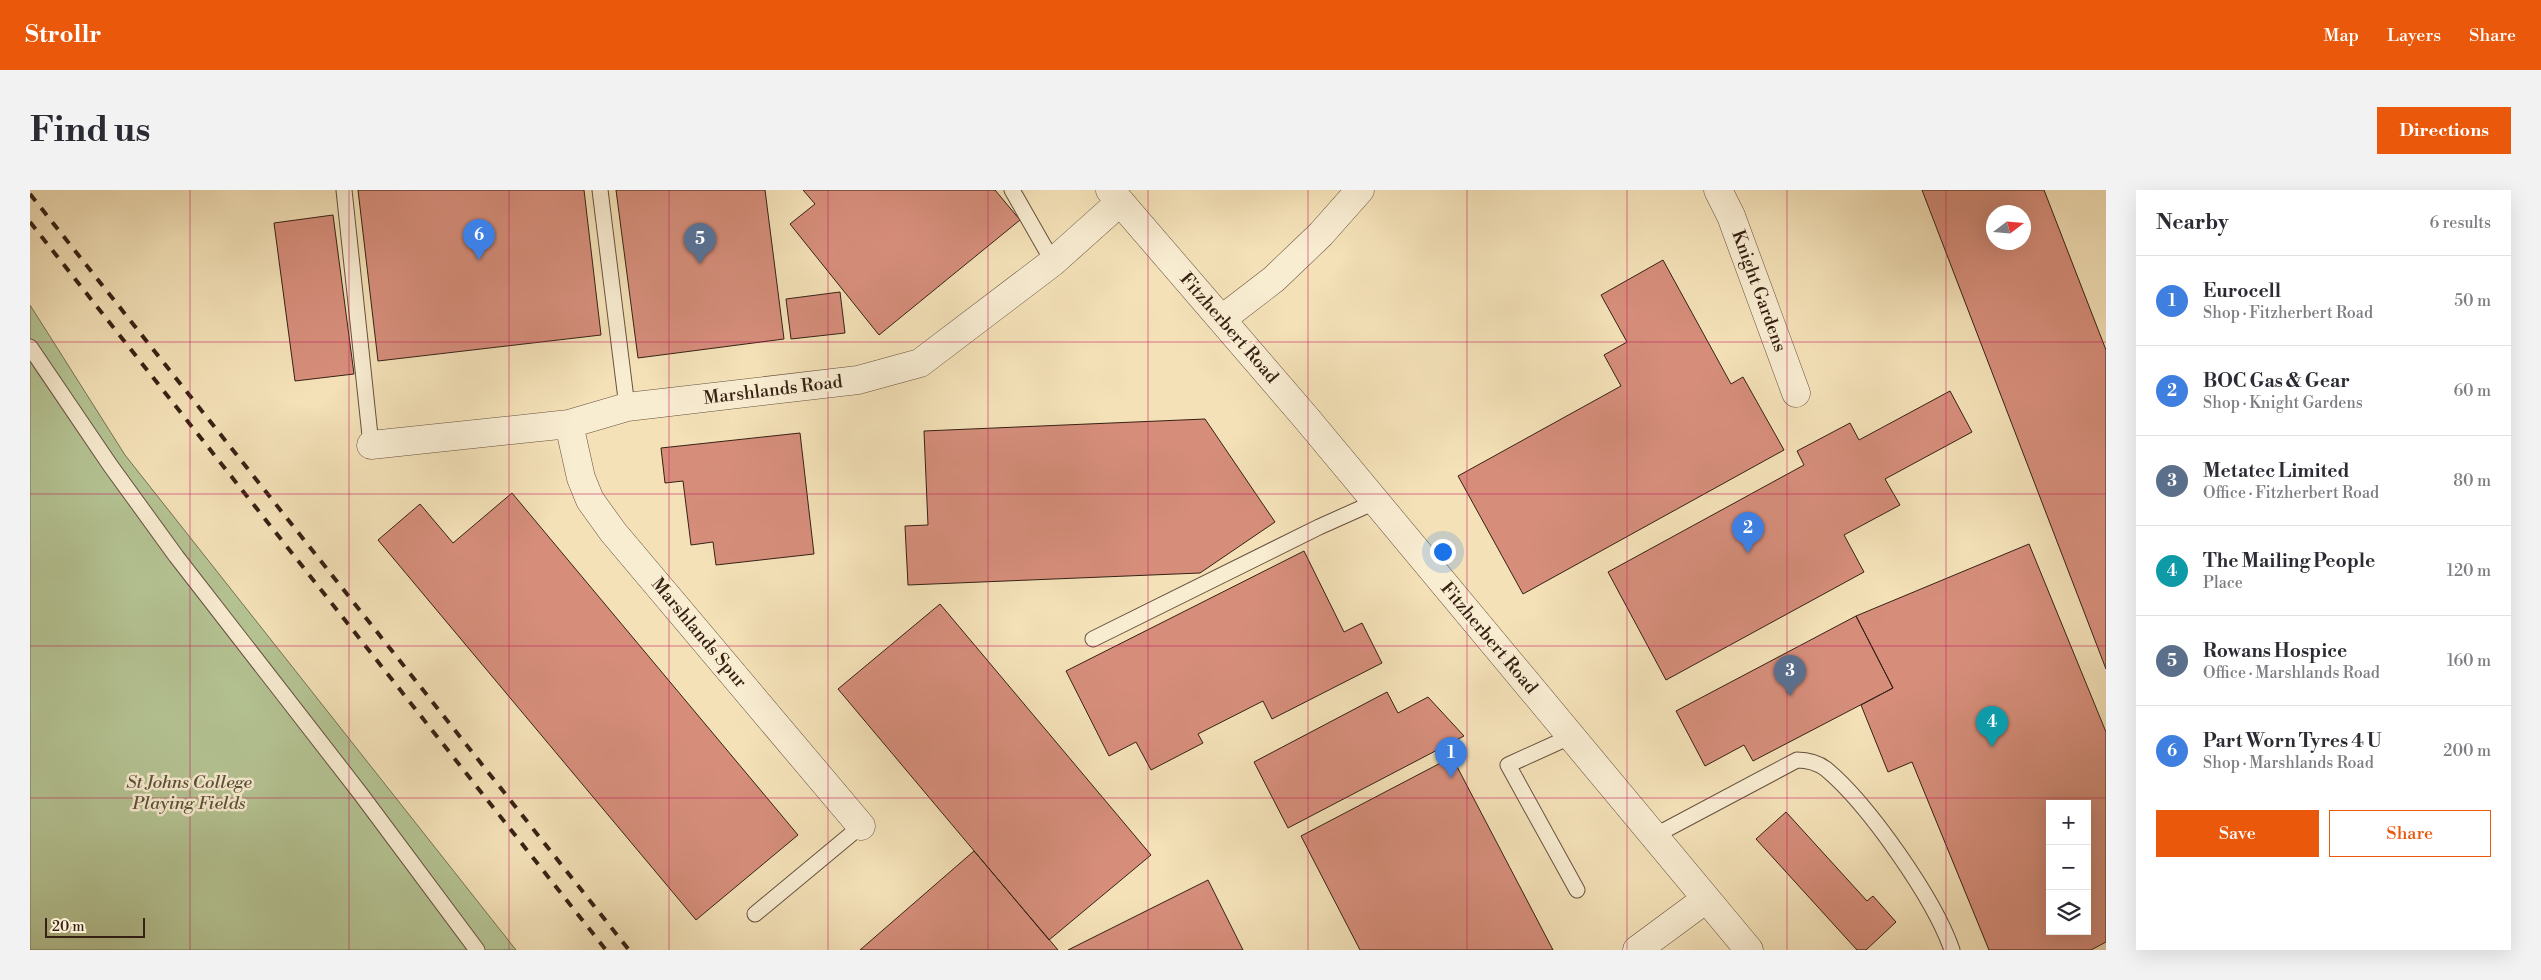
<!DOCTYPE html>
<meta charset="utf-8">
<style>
:root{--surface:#fff;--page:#f2f2f3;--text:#2b2b33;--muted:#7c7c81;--line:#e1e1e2;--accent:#ea580c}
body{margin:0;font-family:"Libre Bodoni",serif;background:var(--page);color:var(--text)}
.controls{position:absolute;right:15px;bottom:15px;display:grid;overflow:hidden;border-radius:0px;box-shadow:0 5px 20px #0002}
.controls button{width:45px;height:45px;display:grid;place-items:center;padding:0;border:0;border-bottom:1px solid var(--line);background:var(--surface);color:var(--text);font:25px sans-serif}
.compass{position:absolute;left:1956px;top:15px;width:45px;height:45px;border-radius:50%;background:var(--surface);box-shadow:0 5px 20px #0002;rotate:74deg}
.scale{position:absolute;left:15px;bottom:12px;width:100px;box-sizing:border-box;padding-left:5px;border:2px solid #362114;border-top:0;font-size:14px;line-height:18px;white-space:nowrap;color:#362114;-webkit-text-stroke:4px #f8ecd1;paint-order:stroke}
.you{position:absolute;left:1412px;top:361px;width:18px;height:18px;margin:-12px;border:4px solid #fff;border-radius:50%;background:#1a73e8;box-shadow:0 0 0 8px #1a73e833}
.badge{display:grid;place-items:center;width:32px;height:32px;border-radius:50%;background:var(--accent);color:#fff;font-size:16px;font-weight:700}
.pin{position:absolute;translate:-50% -41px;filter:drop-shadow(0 1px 2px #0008)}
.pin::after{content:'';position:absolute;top:26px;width:18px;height:15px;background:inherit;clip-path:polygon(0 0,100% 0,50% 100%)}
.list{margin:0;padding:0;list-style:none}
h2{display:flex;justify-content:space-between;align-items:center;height:65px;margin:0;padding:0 20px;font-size:21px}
h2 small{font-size:16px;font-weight:400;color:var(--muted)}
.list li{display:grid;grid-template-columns:32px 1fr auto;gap:15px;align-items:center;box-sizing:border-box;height:90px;padding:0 20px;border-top:1px solid var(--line)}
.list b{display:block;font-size:19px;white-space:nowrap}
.list p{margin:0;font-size:16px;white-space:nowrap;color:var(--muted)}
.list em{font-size:16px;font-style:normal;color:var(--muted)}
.actions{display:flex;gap:10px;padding:15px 20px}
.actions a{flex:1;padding:11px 0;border:1px solid var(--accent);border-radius:0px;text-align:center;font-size:18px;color:var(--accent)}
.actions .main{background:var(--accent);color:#fff}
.icon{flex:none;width:28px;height:28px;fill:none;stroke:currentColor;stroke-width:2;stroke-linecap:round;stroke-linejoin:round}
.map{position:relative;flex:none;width:2076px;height:760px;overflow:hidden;border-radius:0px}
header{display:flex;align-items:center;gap:30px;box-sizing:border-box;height:70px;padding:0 25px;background:var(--accent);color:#fff}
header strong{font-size:24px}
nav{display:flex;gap:28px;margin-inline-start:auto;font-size:18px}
.intro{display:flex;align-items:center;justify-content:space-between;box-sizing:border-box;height:120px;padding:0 30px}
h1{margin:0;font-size:35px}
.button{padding:12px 22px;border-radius:0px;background:var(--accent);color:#fff;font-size:18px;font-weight:700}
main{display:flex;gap:30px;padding:0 30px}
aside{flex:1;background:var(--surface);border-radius:0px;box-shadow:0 5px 20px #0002}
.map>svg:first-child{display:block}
</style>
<header>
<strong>Strollr</strong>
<nav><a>Map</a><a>Layers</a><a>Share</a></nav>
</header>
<div class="intro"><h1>Find us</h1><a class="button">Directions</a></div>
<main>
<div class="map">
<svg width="2076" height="760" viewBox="0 0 2076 760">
<rect width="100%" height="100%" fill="#f4e1b8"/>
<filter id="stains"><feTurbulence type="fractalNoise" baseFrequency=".004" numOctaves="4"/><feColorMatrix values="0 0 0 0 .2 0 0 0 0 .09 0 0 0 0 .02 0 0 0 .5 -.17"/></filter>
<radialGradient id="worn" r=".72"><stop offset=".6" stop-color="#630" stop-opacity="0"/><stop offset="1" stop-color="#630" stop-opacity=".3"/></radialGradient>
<path fill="#b5c494" stroke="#767254" d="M0 115 95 265 486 760H0Z"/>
<path fill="#d68e7b" stroke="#362114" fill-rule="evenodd" d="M328 0H554L571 145 348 171Z
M586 0H735L754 149 608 168Z
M773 0H965L990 30 849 145 760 34 785 14Z
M1892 0H2014L2076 160V479ZM1964 22H1994V52H1964Z
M303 25 324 184 265 191 244 33Z
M1633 70 1701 194 1713 187 1754 260 1493 404 1428 286 1591 196 1574 165 1597 152 1571 105Z
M810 102 815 143 761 149 756 109Z
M1920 201 1942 242 1855 289 1870 315 1814 345 1834 382 1636 490 1578 382 1774 275 1767 261 1820 233 1829 250Z
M1175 229 1245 332 1170 383 878 395 875 336 898 335 894 241Z
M770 243 784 364 686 375 683 352 661 355 653 291 635 293 631 258Z
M482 303 768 645 666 730 348 350 390 314 423 353Z
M1999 354 2076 542V752L2061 760H1959L1882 572 1858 582 1831 515 1863 498 1826 426ZM2020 614H2057V741H2020Z
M1274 361 1314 442 1332 433 1352 473 1242 529 1233 511 1168 544 1173 553 1121 580 1106 552 1079 566 1036 481Z
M910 414 1121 665 1019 750 808 499Z
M1826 426 1863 498 1723 571 1714 555 1675 576 1646 521Z
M1357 502 1368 523 1398 507 1434 546 1258 638 1224 572Z
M1422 567 1523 760H1330L1271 646Z
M1756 622 1837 711 1843 706 1866 732 1836 760H1827L1726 649Z
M944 661 1028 760H830Z
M1178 690 1213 760H1038Z"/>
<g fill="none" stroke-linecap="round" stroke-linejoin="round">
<g stroke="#66513d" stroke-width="17">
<path id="lane" d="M314 0 341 255
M570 0 597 217
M982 0 1023 72
M0 157 80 275 146 366 330 603 447 760
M1063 449 1289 337 1345 312
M1542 546 1478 575 1547 700
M1624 646 1767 570C1777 570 1788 573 1796 579 1838 614 1904 708 1922 760
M725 724 831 636"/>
</g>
<g stroke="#66513d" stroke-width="29">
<path id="street" d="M1080 0 1277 229 1719 760
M1688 0 1701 26 1766 203
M1192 129 1244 89 1291 44 1330 0
M539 234 551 288 560 310 583 342 831 636
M341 255 539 234 597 217 828 190 890 173 1023 72 1090 12
M1607 760 1676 709"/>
</g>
<use href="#lane" stroke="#f8ecd1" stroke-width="15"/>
<use href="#street" stroke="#f8ecd1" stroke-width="28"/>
<path stroke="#362114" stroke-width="4" stroke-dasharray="9 9" stroke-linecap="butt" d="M0 4 599 760
M0 32 576 760"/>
</g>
<path fill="none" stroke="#c2185b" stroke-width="1" stroke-opacity="0.55" d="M160 0V760M319 0V760M479 0V760M639 0V760M798 0V760M958 0V760M1118 0V760M1278 0V760M1437 0V760M1597 0V760M1757 0V760M1916 0V760M0 152H2076M0 304H2076M0 456H2076M0 608H2076"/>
<g text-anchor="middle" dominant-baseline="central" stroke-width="5" stroke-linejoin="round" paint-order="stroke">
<g font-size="18" fill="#362114" stroke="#f8ecd1">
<text transform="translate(1729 101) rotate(70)">Knight Gardens</text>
<text transform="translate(1199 138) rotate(49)">Fitzherbert Road</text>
<text transform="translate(743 200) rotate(-7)">Marshlands Road</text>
<text transform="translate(669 443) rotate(50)">Marshlands Spur</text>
<text transform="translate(1459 448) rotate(50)">Fitzherbert Road</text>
</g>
<g font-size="18" font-style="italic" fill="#5c523a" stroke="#f8ecd1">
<text x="159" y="592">St Johns College<tspan x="159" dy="21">Playing Fields</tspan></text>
</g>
</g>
<rect width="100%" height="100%" filter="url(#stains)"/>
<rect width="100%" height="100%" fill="url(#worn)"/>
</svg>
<div class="controls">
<button>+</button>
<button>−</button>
<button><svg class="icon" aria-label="layers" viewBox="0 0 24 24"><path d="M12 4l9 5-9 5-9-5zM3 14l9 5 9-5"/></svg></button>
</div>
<svg class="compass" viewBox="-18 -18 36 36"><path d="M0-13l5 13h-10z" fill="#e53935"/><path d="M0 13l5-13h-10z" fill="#7c7c81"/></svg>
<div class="scale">20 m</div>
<div class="you"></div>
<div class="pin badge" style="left:1421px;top:588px;background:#3f7fe0">1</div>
<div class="pin badge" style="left:1718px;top:363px;background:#3f7fe0">2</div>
<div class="pin badge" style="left:1760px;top:506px;background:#5c6f8a">3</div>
<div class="pin badge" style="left:1962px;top:557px;background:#0f9aa8">4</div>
<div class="pin badge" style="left:670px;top:74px;background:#5c6f8a">5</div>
<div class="pin badge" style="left:449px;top:70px;background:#3f7fe0">6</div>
</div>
<aside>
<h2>Nearby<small>6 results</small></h2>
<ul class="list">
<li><span class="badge" style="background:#3f7fe0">1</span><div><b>Eurocell</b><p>Shop · Fitzherbert Road</p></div><em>50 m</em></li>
<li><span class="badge" style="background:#3f7fe0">2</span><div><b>BOC Gas &amp; Gear</b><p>Shop · Knight Gardens</p></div><em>60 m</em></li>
<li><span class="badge" style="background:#5c6f8a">3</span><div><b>Metatec Limited</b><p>Office · Fitzherbert Road</p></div><em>80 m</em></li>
<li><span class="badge" style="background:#0f9aa8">4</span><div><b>The Mailing People</b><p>Place</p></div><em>120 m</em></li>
<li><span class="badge" style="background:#5c6f8a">5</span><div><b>Rowans Hospice</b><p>Office · Marshlands Road</p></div><em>160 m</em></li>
<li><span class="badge" style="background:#3f7fe0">6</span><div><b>Part Worn Tyres 4 U</b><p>Shop · Marshlands Road</p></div><em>200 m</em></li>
</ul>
<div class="actions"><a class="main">Save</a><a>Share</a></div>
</aside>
</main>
